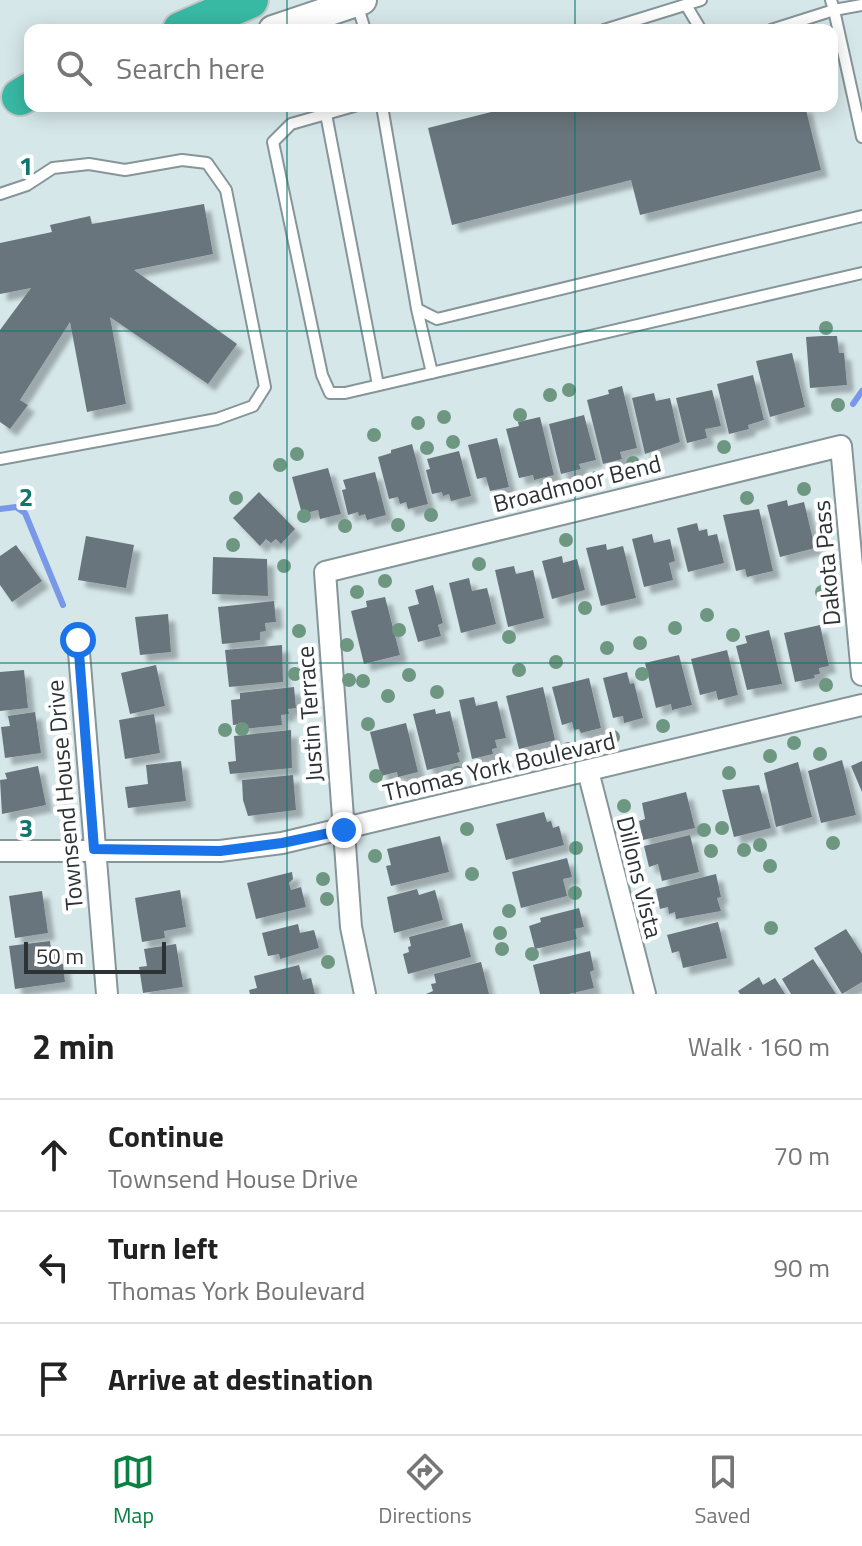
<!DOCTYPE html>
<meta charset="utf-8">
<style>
:root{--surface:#fff;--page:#f2f2f2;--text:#222;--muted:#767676;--line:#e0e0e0;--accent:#0b8043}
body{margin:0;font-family:"Titillium Web",sans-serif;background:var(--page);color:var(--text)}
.scale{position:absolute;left:24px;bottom:20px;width:142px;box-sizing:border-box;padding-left:8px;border:4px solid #2d3335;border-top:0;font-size:22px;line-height:28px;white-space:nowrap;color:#2d3335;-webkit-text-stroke:6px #fff;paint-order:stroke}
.stop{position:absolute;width:24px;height:24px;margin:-18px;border:6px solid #1a73e8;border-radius:50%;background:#fff}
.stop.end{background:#1a73e8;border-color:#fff;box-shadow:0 2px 8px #0008}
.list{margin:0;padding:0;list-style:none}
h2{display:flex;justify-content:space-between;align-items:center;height:104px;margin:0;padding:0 32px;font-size:34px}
h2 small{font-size:26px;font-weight:400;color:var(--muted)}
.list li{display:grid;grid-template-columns:52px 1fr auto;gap:24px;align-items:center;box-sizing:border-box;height:112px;padding:0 32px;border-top:2px solid var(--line)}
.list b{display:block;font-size:30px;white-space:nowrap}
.list p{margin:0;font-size:26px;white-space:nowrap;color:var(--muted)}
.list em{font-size:26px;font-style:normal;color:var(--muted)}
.icon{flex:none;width:44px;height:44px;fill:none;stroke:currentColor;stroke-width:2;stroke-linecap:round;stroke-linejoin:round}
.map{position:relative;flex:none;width:862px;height:994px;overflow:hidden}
.search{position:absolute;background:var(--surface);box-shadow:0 4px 20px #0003;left:24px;right:24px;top:24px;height:88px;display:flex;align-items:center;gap:20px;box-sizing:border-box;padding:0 28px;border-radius:16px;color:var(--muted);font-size:30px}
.sheet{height:440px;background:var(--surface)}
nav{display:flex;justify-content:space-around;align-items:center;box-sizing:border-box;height:112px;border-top:2px solid var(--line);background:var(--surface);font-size:22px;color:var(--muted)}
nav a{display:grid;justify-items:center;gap:4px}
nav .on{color:var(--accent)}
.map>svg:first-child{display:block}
</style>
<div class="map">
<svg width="862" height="994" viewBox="0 0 862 994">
<defs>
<filter id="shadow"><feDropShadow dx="7" dy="7" stdDeviation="2" flood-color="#0004"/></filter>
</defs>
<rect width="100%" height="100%" fill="#d6e7ea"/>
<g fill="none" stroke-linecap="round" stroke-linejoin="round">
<path stroke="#7998e7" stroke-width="6" d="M853 404 862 391
M0 509 16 507 25 513 63 605"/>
</g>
<path fill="#69757c" filter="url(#shadow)" d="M515 106H805L821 170 640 215 631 180 452 225 428 128Z
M204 204 213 254 134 270 237 344 208 384 110 317 126 404 87 412 70 322 20 400 28 405 10 429 0 422V330L31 288 0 294V243L52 232 50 225 90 216 92 224Z
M822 336H837L839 353H844L847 385 810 388 806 337Z
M792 353 805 407 770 417 756 361Z
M753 375 764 420 748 425 749 429 729 434 717 384Z
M622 386 637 448 620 452 622 459 603 464 587 400 609 394 608 390Z
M712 390 721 426 705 429 707 438 687 443 676 398Z
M654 393 656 401 670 398 680 442 645 454 632 398Z
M584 415 596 460 579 464 581 469 561 474 549 424Z
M540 417 554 475 534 480 533 475 519 478 506 429 519 426 518 422Z
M497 438 509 487 490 491 486 477 477 479 468 445Z
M412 444 428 504 408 509 406 502 400 504 398 497 389 499 378 457 391 453V450Z
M459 451 471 496 451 501 449 494 443 496 442 492 432 494 426 470 430 469 427 459Z
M328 468 341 514 320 519 318 510 302 514 292 477Z
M375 472 386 515 367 520 365 514 359 516 358 512 348 515 342 490 346 489 343 480Z
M259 492 295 529 281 544 276 539 271 543 266 539 260 546 233 518Z
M787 500 788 506 804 502 815 548 780 557 767 505Z
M759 509 773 571 747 577 745 569 736 571 723 515Z
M697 523 699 531 707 529 708 536 717 534 724 563 688 572 677 528Z
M652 534 654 543 670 539 675 561 669 563 673 580 644 587 632 539Z
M86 536 134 545 126 588 78 580Z
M606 544 607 550 623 546 636 598 601 606 586 548Z
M16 545 42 581 12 602 0 585V556Z
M562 556 563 563 577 559 585 590 552 599 542 561Z
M213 557 267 559 268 596 212 594Z
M514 566 516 574 533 570 544 618 508 627 495 570Z
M469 578 472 591 487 588 496 624 461 633 449 583Z
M433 585 443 623 438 625 441 636 418 642 408 607 419 604 415 590Z
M385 597 400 655 364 664 351 611 367 607 366 601Z
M274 601 276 622 265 623 266 631 260 632V640L222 644 218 607Z
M168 614 171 652 140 655 135 617Z
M820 625 829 666 819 668 820 674 814 675 815 678 795 682 784 633Z
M769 630 782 684 747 690 736 646 747 643 745 636Z
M282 645 283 682 229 687 225 650Z
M727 650 738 695 718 700 716 691 700 695 691 659Z
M679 655 692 705 672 710 671 704 656 708 645 663Z
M156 665 165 706 130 714 121 673Z
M24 670 28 708 0 711V672Z
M627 672 630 684 634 683 643 718 624 723 623 716 613 718 603 678Z
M589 678 601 728 581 733 579 729 574 730 572 722 562 725 552 687Z
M294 687 296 708 288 709 289 714 281 715 282 725 243 729 242 724 233 725 231 700 240 699V693Z
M543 687 555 740 519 749 506 696Z
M474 697 476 706 497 701 506 738 495 740 497 748 492 749 493 754 472 759 459 700Z
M435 709 436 714 450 711 460 752 457 753 460 762 427 770 413 714Z
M35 712 41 753 5 758 1 727 10 726 8 716Z
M154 714 160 753 125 759 119 720Z
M406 723 418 772 398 777 397 772 381 776 370 732Z
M291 730 292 768 230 774 228 762 236 761 234 736Z
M842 760 856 815 821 823 808 771Z
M181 761 186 801 128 808 125 787 148 784 146 765Z
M862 761V792L851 766Z
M798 762 812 817 776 827 764 773Z
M38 766 46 805 2 814 0 780 7 779 5 773Z
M293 775 296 810 248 816 243 800 242 780Z
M759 785 771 828 734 837 722 790Z
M686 792 695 828 643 840 639 821 645 819 642 803Z
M544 812 547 822 551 821 553 828 559 826 564 845 506 860 496 824Z
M690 835 699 872 662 881 658 864 649 867 644 846Z
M440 836 449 872 391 886 386 866 391 865 387 849Z
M567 858 572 877 563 879 567 896 521 908 512 872Z
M292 872 293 879 289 883 291 890 301 887 306 907 256 919 247 883Z
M716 874 721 897 717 898 721 911 676 919 675 912 669 914 668 907 660 909 656 889Z
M417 889 419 895 435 890 443 920 394 933 387 897Z
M180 890 186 927 164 931 165 938 142 942 135 898Z
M42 891 48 933 15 938 9 896Z
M579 908 584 927 574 929 577 939 535 949 529 926 541 922 540 918Z
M718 922 727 958 683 968 679 951 672 953 667 935Z
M462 923 471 957 408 974 403 954 409 952 408 947 411 946 409 937Z
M298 924 300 933 314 930 319 948 280 959 279 954 268 956 262 933Z
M846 929 862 954V982L842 994 814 948Z
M50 941 53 965 63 964 65 982 15 989 9 946Z
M176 944 183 987 143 993 139 967 147 966 144 949Z
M590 951 594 970 590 972 594 988 569 994H540L533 965Z
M813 959 836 994H791L782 979Z
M481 962 489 994H426L433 991 431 984 436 983 434 974Z
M299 965 303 980 311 978 315 994H250L249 990 257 988 254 976Z
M759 977 763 985 775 978 785 994H740L738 991Z"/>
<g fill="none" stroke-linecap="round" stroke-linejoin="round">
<g stroke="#869598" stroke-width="14">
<path id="service" d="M831 0 834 10 862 5
M357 4 365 30
M686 5 701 30
M604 30 701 0
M771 30 834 10 862 137
M354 106 291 124 273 142 322 375 330 393H345L862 273
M382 106 417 309 437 319 862 216
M326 114 378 385
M0 194 27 185 53 168 89 164 125 170 182 160 207 163 226 190 265 387 253 406 217 419 0 459
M417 309 432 373"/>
</g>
<g stroke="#869598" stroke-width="24">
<path id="minor" d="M78 640 107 994
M588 771 645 994
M0 851H220L282 843 862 705
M365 994 351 927 325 572 841 446 862 675"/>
</g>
<g stroke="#869598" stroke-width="32">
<path id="secondary" d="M273 30 362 0"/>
</g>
<g stroke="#c4c6c6" stroke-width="40">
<path id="motorway" d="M181 30 250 0
M20 97 30 91"/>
</g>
<use href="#service" stroke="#fff" stroke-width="10"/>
<use href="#minor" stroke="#fff" stroke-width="20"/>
<use href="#secondary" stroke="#fff" stroke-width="28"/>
<use href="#motorway" stroke="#38b9a4" stroke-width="36"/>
</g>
<g fill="#6e9782">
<circle cx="826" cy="328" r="7"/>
<circle cx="569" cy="390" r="7"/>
<circle cx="550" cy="395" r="7"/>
<circle cx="838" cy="405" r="7"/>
<circle cx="520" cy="415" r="7"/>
<circle cx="444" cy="417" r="7"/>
<circle cx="418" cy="423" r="7"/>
<circle cx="374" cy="435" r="7"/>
<circle cx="453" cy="442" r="7"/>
<circle cx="724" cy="447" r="7"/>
<circle cx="427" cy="448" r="7"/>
<circle cx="297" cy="454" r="7"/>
<circle cx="633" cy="463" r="7"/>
<circle cx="280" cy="465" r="7"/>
<circle cx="596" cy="478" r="7"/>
<circle cx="804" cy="489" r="7"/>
<circle cx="236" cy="498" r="7"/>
<circle cx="747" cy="498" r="7"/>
<circle cx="431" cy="515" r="7"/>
<circle cx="304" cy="516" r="7"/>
<circle cx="398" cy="525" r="7"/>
<circle cx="345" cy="526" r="7"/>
<circle cx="566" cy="540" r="7"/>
<circle cx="233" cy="545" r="7"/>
<circle cx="479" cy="564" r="7"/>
<circle cx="284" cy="566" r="7"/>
<circle cx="385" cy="581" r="7"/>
<circle cx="357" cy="592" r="7"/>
<circle cx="822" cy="592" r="7"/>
<circle cx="585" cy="608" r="7"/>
<circle cx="707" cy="615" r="7"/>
<circle cx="675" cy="628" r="7"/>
<circle cx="399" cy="630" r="7"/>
<circle cx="299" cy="631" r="7"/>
<circle cx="733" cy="635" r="7"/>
<circle cx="509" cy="637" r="7"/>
<circle cx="640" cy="643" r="7"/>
<circle cx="347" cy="645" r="7"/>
<circle cx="607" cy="648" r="7"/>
<circle cx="556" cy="662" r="7"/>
<circle cx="519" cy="670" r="7"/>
<circle cx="295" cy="674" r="7"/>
<circle cx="642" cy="674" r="7"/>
<circle cx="409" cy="675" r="7"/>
<circle cx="349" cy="680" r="7"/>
<circle cx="363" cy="681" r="7"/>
<circle cx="826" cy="685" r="7"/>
<circle cx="437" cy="692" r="7"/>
<circle cx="388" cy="696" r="7"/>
<circle cx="368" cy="724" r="7"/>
<circle cx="663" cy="726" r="7"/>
<circle cx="242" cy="729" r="7"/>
<circle cx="225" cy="730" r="7"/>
<circle cx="613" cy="737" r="7"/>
<circle cx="794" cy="743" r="7"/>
<circle cx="568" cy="749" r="7"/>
<circle cx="820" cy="754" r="7"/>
<circle cx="549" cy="755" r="7"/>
<circle cx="770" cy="756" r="7"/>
<circle cx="522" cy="760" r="7"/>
<circle cx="457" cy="773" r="7"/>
<circle cx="729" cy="773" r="7"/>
<circle cx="376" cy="776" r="7"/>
<circle cx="624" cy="806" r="7"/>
<circle cx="722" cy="828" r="7"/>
<circle cx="467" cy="829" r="7"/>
<circle cx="704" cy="830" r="7"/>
<circle cx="833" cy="843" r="7"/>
<circle cx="760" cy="845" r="7"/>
<circle cx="576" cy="848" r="7"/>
<circle cx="744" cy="850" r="7"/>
<circle cx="711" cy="851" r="7"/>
<circle cx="375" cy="856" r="7"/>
<circle cx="770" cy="866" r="7"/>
<circle cx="472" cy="874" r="7"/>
<circle cx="323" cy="879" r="7"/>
<circle cx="575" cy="893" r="7"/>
<circle cx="327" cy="899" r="7"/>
<circle cx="509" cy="911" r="7"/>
<circle cx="652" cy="924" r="7"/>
<circle cx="771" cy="928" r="7"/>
<circle cx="500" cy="933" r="7"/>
<circle cx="502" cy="949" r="7"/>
<circle cx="532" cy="954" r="7"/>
<circle cx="328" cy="962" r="7"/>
</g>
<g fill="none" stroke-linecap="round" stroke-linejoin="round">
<path stroke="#1a73e8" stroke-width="10" d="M78 640 94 849 220 851 282 843 344 830"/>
</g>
<path fill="none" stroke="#0f766e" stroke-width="2" stroke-opacity="0.55" d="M287 0V30M575 0V30M287 106V994M575 106V994M0 331H862M0 663H862"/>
<g text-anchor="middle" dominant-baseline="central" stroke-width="8" stroke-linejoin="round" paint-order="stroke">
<g font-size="24" fill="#2d3335" stroke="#fff">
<text transform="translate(577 483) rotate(-14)">Broadmoor Bend</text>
<text transform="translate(826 563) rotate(-95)">Dakota Pass</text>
<text transform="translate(309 714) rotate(-94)">Justin Terrace</text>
<text transform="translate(499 766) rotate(-13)">Thomas York Boulevard</text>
<text transform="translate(64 795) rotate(-95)">Townsend House Drive</text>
<text transform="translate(640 877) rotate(76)">Dillons Vista</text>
</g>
</g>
<g font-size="26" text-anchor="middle" font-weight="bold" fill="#0f766e" stroke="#fff" stroke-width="8" stroke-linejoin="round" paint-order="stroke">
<text x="26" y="175">1</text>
<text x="26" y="506">2</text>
<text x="26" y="837">3</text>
</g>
</svg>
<div class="scale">50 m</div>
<div class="stop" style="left:78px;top:640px"></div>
<div class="stop end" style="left:344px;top:830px"></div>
<div class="search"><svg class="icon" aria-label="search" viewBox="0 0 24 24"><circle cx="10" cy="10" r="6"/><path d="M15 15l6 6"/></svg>Search here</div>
</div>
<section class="sheet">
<h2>2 min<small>Walk · 160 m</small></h2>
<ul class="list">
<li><svg class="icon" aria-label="ahead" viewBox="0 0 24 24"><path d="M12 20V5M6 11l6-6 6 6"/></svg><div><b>Continue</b><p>Townsend House Drive</p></div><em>70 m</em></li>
<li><svg class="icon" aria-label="left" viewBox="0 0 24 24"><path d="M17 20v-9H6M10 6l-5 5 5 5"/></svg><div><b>Turn left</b><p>Thomas York Boulevard</p></div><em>90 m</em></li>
<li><svg class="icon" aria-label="arrive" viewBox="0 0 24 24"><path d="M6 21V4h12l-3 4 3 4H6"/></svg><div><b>Arrive at destination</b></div></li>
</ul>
</section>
<nav>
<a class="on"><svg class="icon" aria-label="map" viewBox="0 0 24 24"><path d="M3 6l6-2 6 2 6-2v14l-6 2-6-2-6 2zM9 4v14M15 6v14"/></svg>Map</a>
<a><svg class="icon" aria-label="directions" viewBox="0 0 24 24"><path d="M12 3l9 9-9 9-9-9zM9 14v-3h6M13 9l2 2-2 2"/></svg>Directions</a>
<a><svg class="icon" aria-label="saved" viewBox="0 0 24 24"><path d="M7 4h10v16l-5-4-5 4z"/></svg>Saved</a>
</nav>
